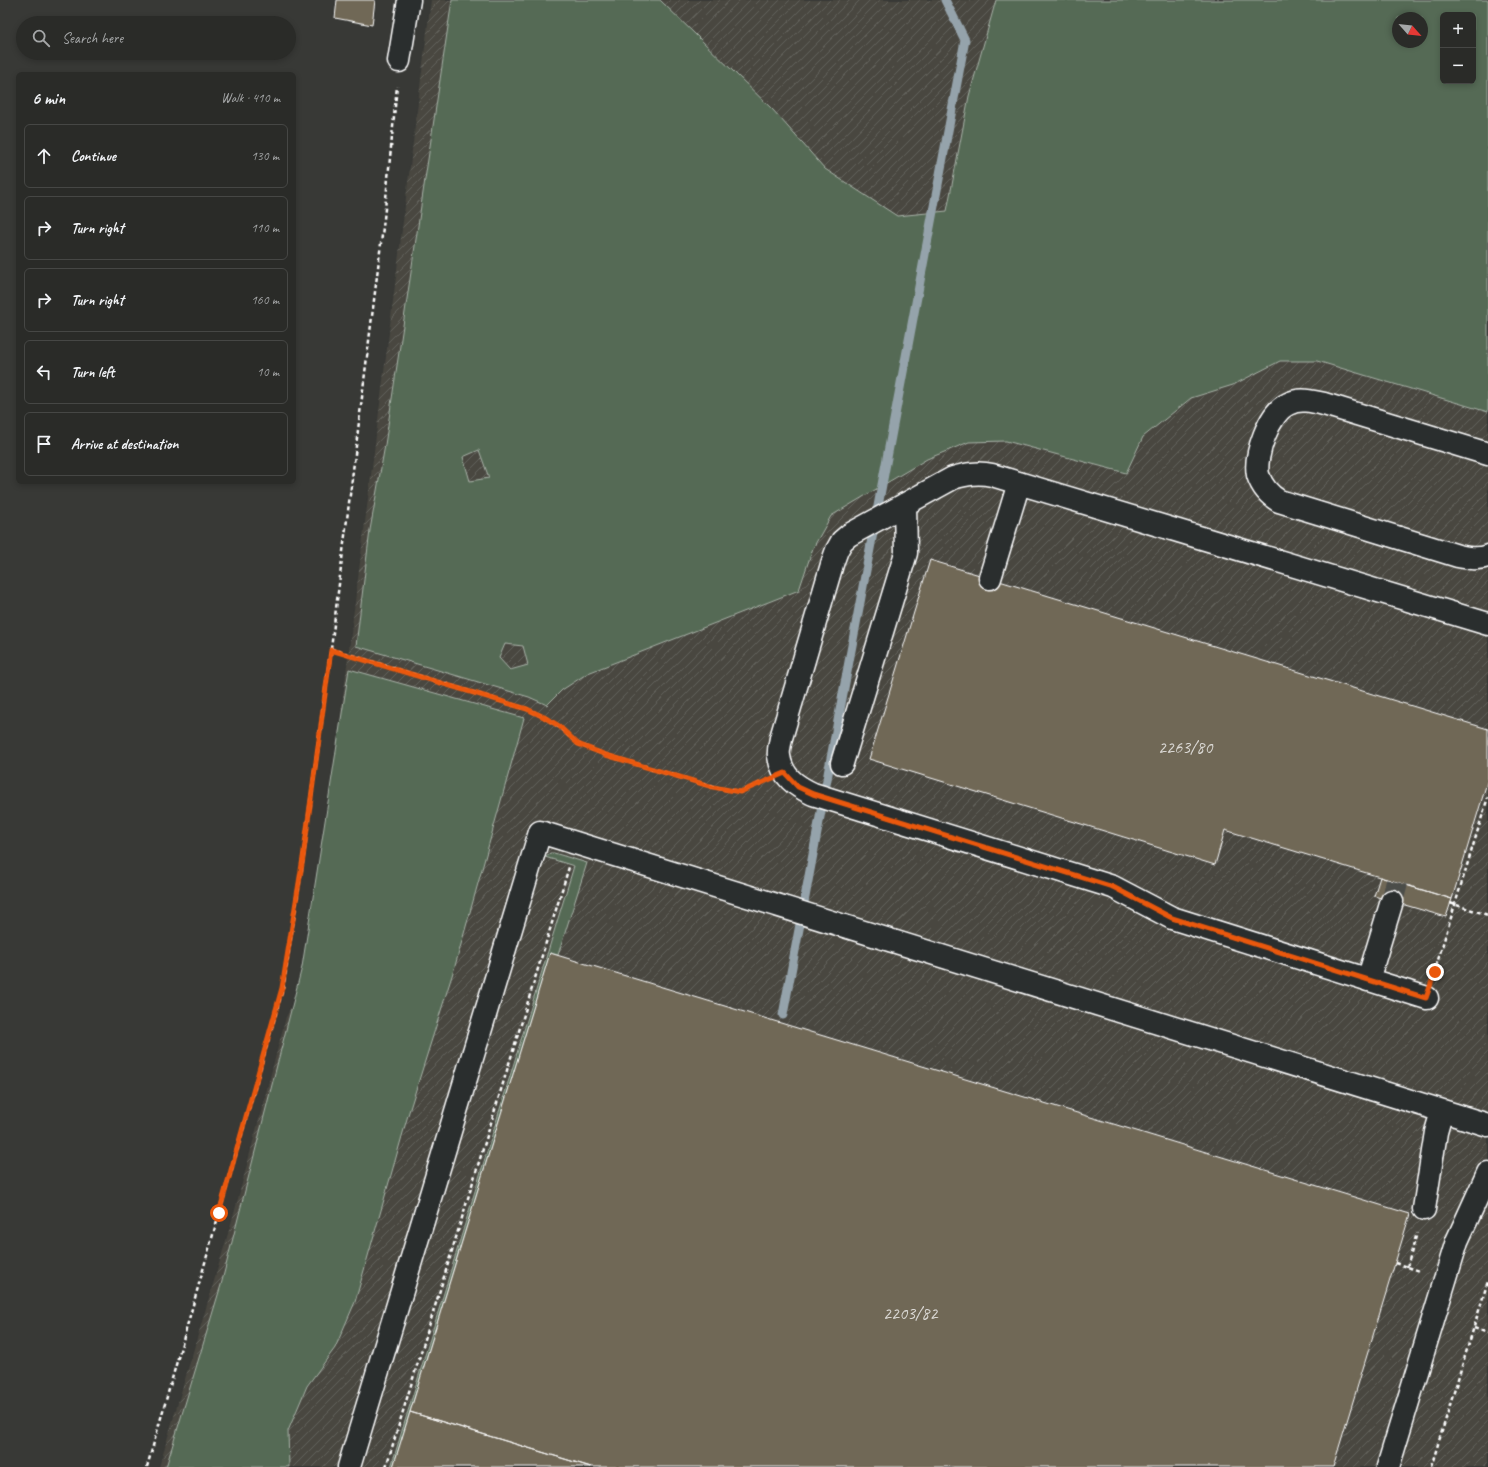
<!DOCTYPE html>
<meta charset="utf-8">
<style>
:root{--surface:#2a2b28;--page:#363734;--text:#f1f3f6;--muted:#a5a7a8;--line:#464745}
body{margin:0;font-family:Caveat,sans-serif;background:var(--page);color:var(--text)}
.controls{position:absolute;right:12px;top:12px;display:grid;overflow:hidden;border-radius:6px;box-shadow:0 2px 6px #0003}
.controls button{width:36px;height:36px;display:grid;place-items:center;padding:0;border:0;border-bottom:1px solid var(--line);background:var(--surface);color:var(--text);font:20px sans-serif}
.compass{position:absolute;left:1392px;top:12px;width:36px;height:36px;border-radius:50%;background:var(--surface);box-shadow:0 2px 6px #0003;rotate:117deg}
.stop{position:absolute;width:12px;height:12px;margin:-9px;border:3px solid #ea580c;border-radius:50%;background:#fff}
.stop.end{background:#ea580c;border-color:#fff;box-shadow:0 1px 4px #0008}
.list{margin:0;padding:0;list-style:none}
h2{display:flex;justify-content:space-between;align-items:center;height:52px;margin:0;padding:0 16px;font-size:17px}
h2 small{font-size:13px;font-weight:400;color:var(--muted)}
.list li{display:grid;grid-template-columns:26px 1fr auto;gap:12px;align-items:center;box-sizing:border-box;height:64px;margin:0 8px 8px;padding:0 8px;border:1px solid var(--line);border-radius:6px}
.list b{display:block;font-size:15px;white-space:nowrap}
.list em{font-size:13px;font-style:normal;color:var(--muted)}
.icon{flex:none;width:22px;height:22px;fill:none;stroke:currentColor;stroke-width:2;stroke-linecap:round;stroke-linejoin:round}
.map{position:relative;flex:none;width:1488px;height:1467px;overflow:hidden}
.search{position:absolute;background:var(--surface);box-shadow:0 2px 6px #0003;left:16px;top:16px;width:280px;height:44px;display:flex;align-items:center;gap:10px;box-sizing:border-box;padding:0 14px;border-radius:22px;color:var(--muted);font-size:15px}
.panel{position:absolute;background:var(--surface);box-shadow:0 2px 6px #0003;left:16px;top:72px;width:280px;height:412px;border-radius:6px}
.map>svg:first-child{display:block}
</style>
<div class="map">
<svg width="1488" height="1467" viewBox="0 0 1488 1467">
<defs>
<pattern id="industrial-furrows" width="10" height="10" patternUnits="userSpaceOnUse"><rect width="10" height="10" fill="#484740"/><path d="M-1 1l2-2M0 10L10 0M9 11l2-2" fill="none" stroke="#63635d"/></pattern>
</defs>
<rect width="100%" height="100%" fill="#383936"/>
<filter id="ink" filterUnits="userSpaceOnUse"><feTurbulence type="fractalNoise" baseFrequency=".025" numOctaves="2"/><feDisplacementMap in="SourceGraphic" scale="8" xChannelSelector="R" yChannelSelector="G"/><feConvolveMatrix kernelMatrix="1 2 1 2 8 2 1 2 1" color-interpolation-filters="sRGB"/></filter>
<g filter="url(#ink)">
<path fill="url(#industrial-furrows)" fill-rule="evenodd" d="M431 0H1488V1462L1486 1467H159L235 1210 286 1017 308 974ZM1443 15H1473V81H1443ZM1398 18H1422V42H1398Z"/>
<path fill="#556a55" stroke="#aab4aa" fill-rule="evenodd" d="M452 0H660L773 110 825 169 897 216 947 211 969 96 996 0H1488V412L1317 361H1280L1233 385 1191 398 1143 437 1126 473 1006 441 969 442 927 459 831 516 813 548 799 590 588 673 562 690 547 705 529 697 356 646 370 530 385 445ZM1443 15H1473V81H1443ZM1398 18H1422V42H1398ZM479 450 489 478 470 481 463 457ZM505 644 523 646 528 665 510 670 499 658Z
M349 669 524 718 455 966 408 1115 355 1302 335 1348 307 1386 288 1431 289 1467H166L221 1285 302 967Z
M550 853H554L587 863 558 955 550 953 393 1467H391L574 866 545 857Z"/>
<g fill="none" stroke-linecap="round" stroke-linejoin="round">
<path stroke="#95a3ab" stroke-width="9" d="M783 1015 965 40 945 0"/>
</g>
<path fill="#6f6756" stroke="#fff" d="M337 0H375L372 25 335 18Z
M930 560 1488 729V779L1452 899 1225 830 1215 865 869 759Z
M1380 877 1452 899 1446 917 1374 896Z
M550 953 1410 1214 1333 1467H591L410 1412Z
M410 1412 591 1467H393Z"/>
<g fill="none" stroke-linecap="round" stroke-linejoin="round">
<path stroke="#4c4d4a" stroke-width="22" stroke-dasharray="22 11" stroke-linecap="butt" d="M1392 901 1397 882"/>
<g stroke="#fff" stroke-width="25">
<path id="minor" d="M399 61 409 0
M1488 454 1324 404C1312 401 1299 398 1288 404 1269 412 1254 456 1258 475 1262 487 1269 495 1279 501L1458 556C1469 558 1477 560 1488 556
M990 578 1019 483
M842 763 906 553 905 504
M1368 980 1392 901
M1427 998 1172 918 1113 887 813 794C796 786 782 777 779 756 778 751 780 744 781 738L833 561 837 550 842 541 849 535 953 478C967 474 978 472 992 475L1488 624
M1424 1209 1436 1132 1442 1111
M349 1467 540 832 1488 1125
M1388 1467 1457 1241 1488 1173"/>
</g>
<path stroke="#fff" stroke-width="2.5" stroke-dasharray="4 3" stroke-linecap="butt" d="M331 649 527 709 544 717 559 727 578 744 606 755 713 787 740 792 761 783
M1450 903 1488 915
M1434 973 1488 797
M1395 1263 1420 1271
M1407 1267 1417 1233
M1474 1328 1488 1333
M147 1467 283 988 303 859 331 649 384 219 397 86
M386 1467 569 867
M1431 1467 1488 1281"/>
<use href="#minor" stroke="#2a2d2e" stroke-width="22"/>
</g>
</g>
<g fill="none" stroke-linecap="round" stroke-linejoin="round" filter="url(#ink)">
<path stroke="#ea580c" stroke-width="5" d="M219 1213 282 988 303 858 331 650 527 709 544 717 559 726 578 744 606 755 713 787 740 792 785 773 798 787 813 794 1113 887 1172 918 1426 998 1435 972"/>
</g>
<g text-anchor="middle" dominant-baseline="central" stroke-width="4" stroke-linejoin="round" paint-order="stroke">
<g font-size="18" fill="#dbd9d5">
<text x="1185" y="747">2263/80</text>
<text x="910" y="1313">2203/82</text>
</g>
</g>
</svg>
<div class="controls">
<button>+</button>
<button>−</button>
</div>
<svg class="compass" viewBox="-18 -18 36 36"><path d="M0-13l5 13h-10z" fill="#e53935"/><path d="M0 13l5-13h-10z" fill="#a5a7a8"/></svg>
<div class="stop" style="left:219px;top:1213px"></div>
<div class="stop end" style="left:1435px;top:972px"></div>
<div class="search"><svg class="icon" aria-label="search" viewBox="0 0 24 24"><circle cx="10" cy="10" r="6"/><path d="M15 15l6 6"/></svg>Search here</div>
<section class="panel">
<h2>6 min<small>Walk · 410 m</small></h2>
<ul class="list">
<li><svg class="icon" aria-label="ahead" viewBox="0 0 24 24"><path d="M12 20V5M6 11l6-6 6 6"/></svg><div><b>Continue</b></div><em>130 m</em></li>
<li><svg class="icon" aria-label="right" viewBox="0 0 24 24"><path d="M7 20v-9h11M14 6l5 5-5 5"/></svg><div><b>Turn right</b></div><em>110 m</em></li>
<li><svg class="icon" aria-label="right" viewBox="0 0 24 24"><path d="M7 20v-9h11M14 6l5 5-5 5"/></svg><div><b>Turn right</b></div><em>160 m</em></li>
<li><svg class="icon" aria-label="left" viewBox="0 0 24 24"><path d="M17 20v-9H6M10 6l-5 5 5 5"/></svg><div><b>Turn left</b></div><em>10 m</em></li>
<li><svg class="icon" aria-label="arrive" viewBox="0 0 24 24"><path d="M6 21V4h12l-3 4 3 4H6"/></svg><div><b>Arrive at destination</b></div></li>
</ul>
</section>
</div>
